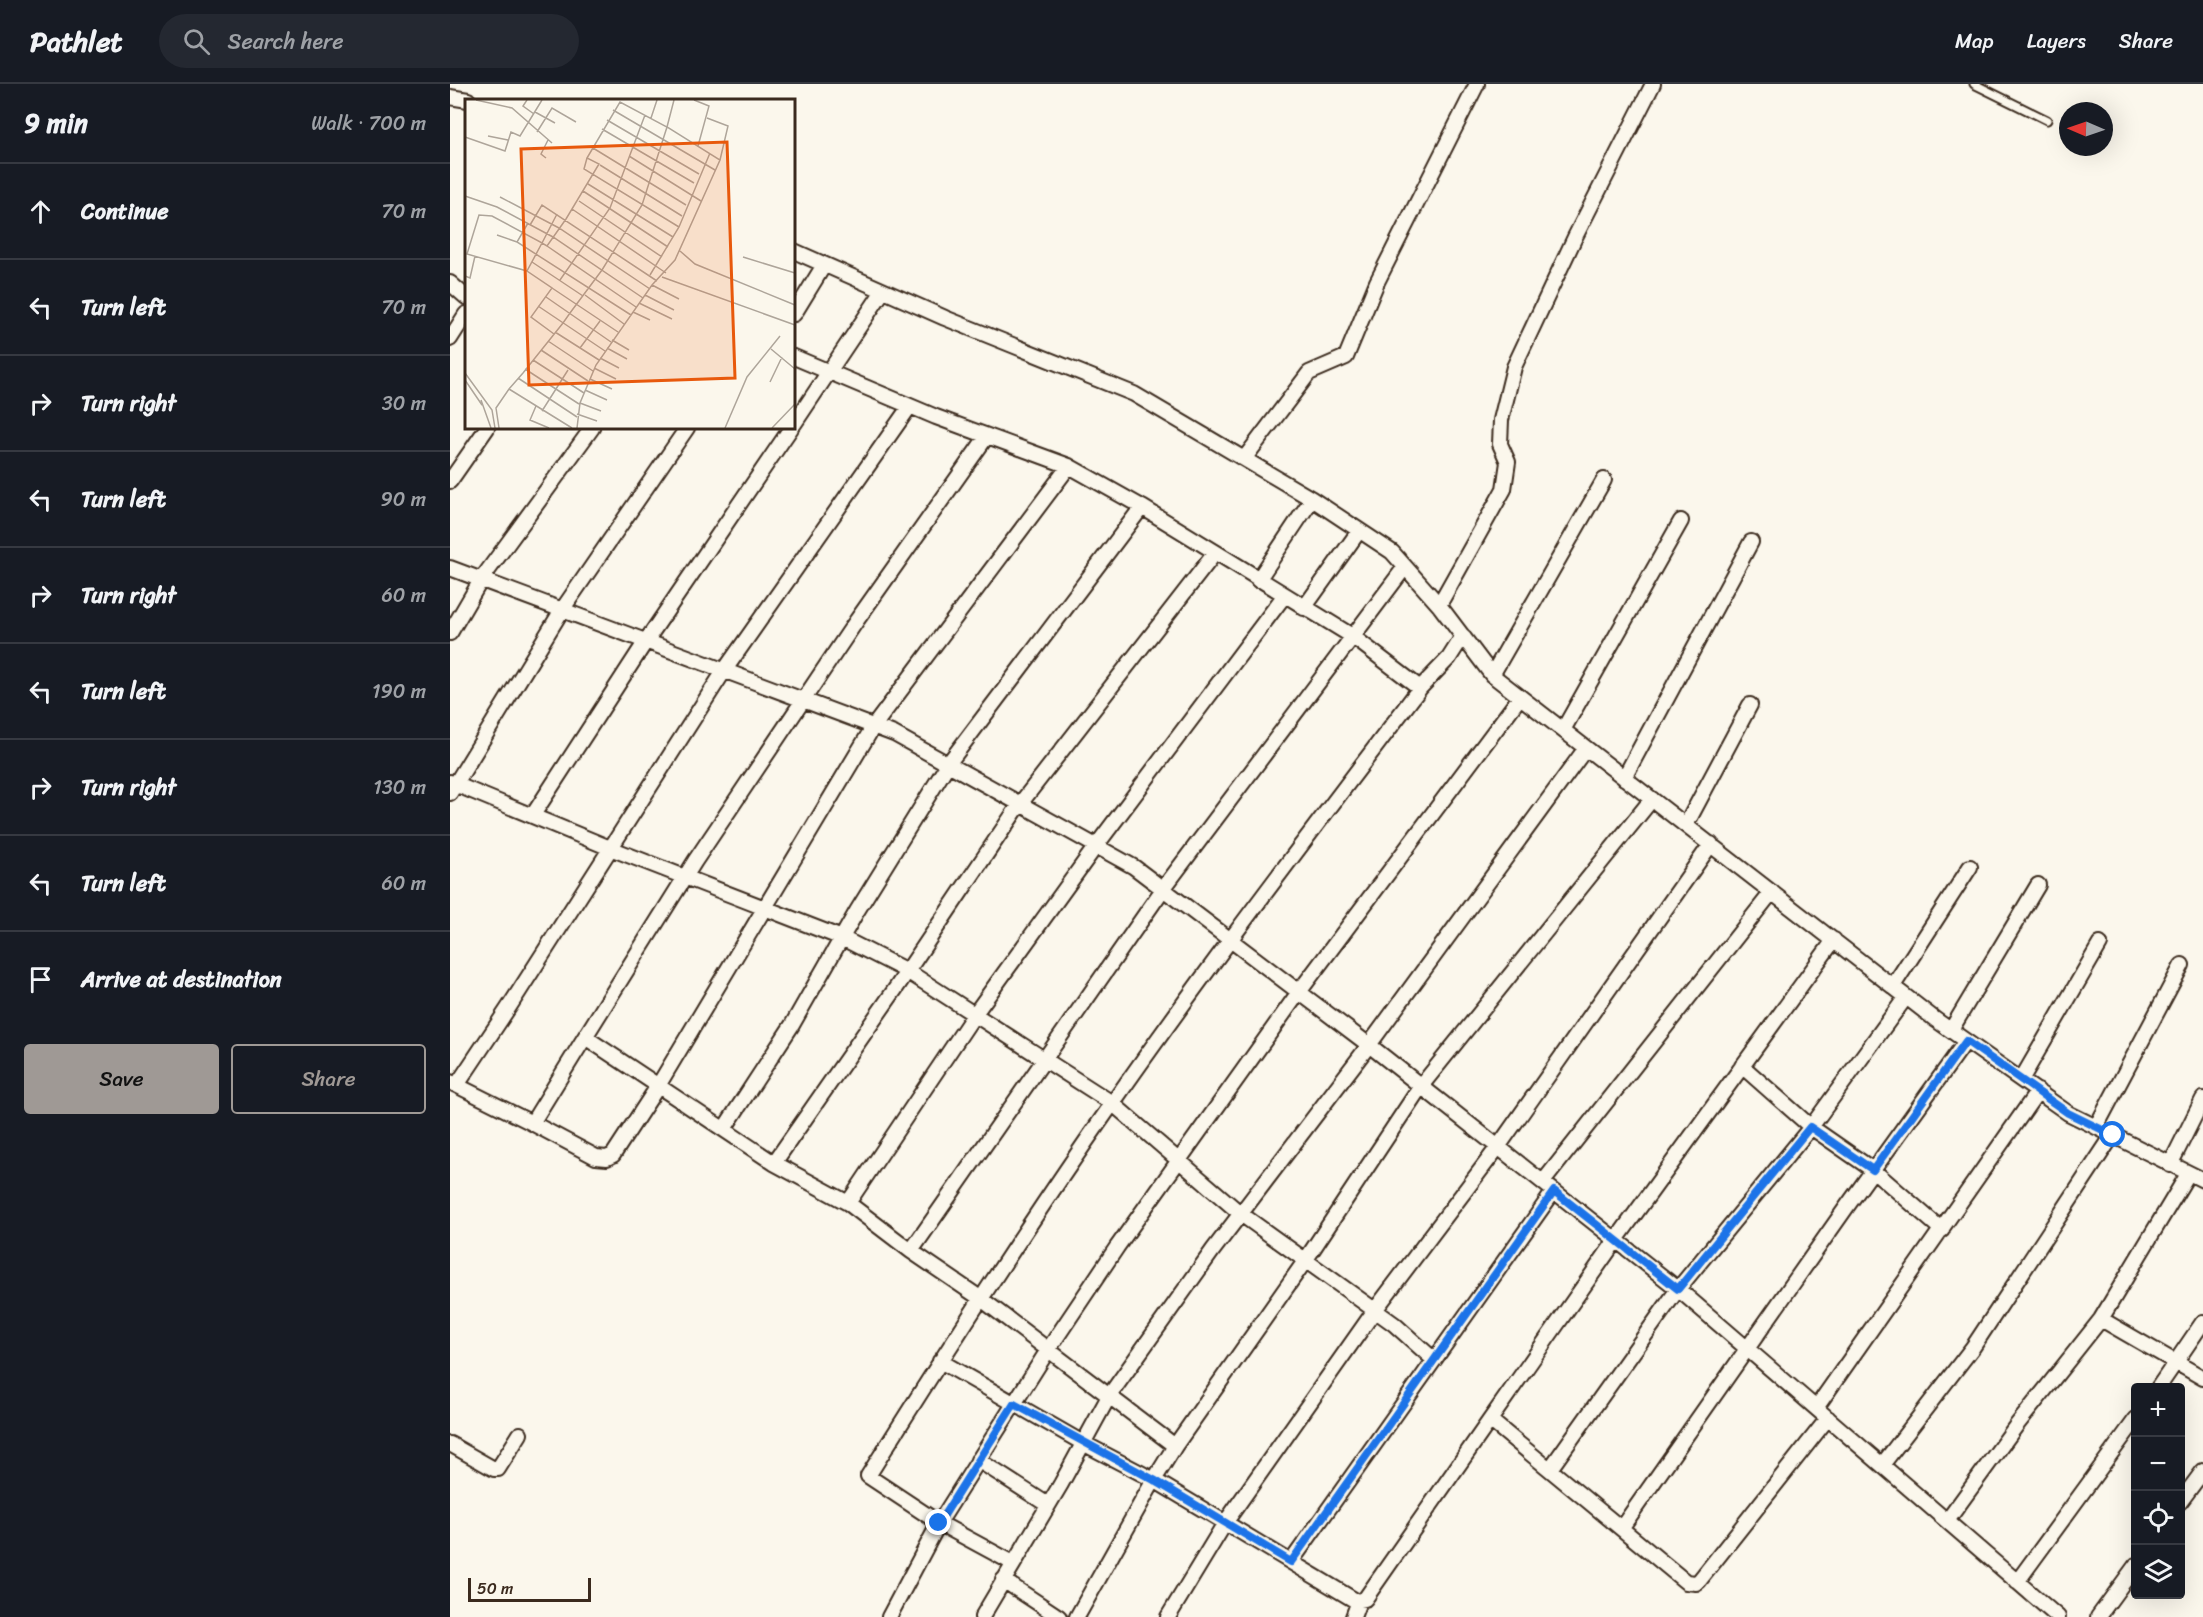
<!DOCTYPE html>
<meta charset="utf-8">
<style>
:root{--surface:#171b24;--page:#242831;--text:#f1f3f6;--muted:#9ea1a6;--line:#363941;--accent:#9f9995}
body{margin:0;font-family:Sriracha,sans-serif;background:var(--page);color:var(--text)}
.controls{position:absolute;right:18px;bottom:18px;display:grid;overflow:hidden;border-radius:6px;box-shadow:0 6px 24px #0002}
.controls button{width:54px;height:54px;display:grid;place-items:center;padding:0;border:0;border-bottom:2px solid var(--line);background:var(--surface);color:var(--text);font:30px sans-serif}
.compass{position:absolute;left:1609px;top:18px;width:54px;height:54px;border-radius:50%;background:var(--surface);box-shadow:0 6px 24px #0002;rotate:272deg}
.scale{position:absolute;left:18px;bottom:15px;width:123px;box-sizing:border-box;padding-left:6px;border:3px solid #3b2a1e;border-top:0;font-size:16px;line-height:21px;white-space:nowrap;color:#3b2a1e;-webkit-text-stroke:4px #fbf7ec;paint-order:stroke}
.stop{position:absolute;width:18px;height:18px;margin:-14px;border:4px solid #1a73e8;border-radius:50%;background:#fff}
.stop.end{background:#1a73e8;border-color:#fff;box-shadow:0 2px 6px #0008}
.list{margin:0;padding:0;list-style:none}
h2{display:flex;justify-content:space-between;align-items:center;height:78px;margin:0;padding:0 24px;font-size:26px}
h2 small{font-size:20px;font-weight:400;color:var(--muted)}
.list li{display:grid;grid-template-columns:39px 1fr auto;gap:18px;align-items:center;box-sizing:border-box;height:96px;padding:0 24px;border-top:2px solid var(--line)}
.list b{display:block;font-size:22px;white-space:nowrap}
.list em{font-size:20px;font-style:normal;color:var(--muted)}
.actions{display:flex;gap:12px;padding:18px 24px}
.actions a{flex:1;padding:14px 0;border:2px solid var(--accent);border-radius:6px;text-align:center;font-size:21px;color:var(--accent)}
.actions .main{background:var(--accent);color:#111}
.icon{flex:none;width:33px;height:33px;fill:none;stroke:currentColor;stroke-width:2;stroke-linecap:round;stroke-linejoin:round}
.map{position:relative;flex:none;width:1753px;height:1533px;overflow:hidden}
header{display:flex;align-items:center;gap:36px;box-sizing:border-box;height:84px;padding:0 30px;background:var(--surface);border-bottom:2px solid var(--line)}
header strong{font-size:28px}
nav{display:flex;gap:33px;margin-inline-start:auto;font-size:21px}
.search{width:420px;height:54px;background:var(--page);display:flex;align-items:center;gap:15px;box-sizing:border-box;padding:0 21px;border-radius:33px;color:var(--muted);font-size:22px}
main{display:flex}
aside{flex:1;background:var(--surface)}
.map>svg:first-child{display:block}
</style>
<header>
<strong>Pathlet</strong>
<div class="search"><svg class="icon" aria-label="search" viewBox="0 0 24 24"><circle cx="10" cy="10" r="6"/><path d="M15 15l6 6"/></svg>Search here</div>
<nav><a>Map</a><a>Layers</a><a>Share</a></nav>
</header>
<main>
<aside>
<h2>9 min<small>Walk · 700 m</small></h2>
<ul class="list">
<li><svg class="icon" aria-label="ahead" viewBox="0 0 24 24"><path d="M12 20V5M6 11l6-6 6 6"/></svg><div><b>Continue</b></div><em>70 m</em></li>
<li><svg class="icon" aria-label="left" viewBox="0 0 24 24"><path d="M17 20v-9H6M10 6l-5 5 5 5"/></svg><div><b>Turn left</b></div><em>70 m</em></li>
<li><svg class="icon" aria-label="right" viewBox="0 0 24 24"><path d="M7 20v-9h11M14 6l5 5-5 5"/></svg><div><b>Turn right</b></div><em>30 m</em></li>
<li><svg class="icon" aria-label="left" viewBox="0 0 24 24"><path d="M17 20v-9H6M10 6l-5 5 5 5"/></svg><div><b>Turn left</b></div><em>90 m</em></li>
<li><svg class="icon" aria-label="right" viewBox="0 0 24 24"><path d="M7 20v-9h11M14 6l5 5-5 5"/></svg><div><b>Turn right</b></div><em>60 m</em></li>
<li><svg class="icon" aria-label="left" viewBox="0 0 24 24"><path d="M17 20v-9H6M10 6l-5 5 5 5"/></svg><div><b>Turn left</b></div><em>190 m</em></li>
<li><svg class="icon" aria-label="right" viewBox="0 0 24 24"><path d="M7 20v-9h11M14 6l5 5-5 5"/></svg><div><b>Turn right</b></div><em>130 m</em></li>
<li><svg class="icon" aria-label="left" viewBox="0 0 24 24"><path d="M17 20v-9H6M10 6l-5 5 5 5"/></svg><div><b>Turn left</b></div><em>60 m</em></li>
<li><svg class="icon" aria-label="arrive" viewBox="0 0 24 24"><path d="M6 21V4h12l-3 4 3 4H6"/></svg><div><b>Arrive at destination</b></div></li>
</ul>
<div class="actions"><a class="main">Save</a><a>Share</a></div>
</aside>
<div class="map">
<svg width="1753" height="1533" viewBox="0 0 1753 1533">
<rect width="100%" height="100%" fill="#fbf7ec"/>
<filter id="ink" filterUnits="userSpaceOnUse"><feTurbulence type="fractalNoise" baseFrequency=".0167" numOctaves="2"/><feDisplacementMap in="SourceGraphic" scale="12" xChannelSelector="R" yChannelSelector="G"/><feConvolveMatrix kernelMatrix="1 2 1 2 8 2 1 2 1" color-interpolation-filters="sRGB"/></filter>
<g filter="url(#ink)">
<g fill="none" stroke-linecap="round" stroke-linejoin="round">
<g stroke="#3b2a1e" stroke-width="11">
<path id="lane" d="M1524 0 1597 36"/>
</g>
<g stroke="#3b2a1e" stroke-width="18">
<path id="street" d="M0 13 18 16
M344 167 495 234 684 310 862 415 942 468 989 521 1042 591 1486 936 1618 1029 1753 1096
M0 199 16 213
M344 230 374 181
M0 255 16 230
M344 273 486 333 619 382 692 423 902 552 970 604
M344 340 433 207
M794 375 859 289 896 273 927 198 1027 0
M0 397 37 344
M0 484 444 650 684 783 919 961 1228 1205 1608 1533
M808 496 862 415
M989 521 1054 405 1058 378 1050 360 1051 336 1064 283 1125 153 1203 0
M854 524 909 447
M0 549 31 496 142 344
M1042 591 1154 396
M1113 646 1231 437
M1174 694 1301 458
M0 698 160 764 392 854 457 887 662 1019 791 1130 944 1240 983 1275
M0 709 112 526 237 344
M83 731 196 557 341 344
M1236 741 1300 621
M1443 902 1520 783
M1501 946 1588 801
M135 953 245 777 407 536 537 352
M1292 982 1361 1043 1423 1086 1492 1146
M1571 996 1650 860
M0 998 82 1039 135 953 324 1079 398 1119 461 1167 530 1214 725 1362 704 1396 906 1517 915 1515 1040 1336 1236 1498 1246 1499 1249 1497 1378 1334
M7 1001 59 923 274 587 460 322
M82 1039 146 1073 157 1074 163 1071 208 1002 423 643 619 382
M1646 1043 1732 881
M274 1045 342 941 407 827 498 680 692 423
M324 1079 446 904 570 720 765 469
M1720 1081 1753 1015
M1093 1098 1322 808
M398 1119 524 931 646 762 834 512
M461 1167 713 805 955 483
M1651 1235 1753 1294
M490 1277 633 1359 704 1396 627 1533
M1708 1304 1753 1238
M1366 1324 1588 1007
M1040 1336 1166 1156 1384 856
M0 1360 44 1385H48L70 1350
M725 1362 855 1177 971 1002 1202 715
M528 1376 598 1421
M1432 1381 1523 1263 1663 1051
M1100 1385 1228 1205 1361 1043 1456 913
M1730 1418 1753 1387
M1497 1437 1566 1342 1651 1235 1738 1090
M1172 1443 1398 1121 1516 957
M841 1478 1104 1107
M563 1479 489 1439 418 1392C497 1266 577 1141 662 1020 761 878 866 742 970 604L999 574 1013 552
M553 1496 609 1533
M1567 1498 1686 1335
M439 1533 489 1439 598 1266 667 1163 849 908 1070 613
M532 1533 611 1400 659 1312 763 1166 919 961 1136 664
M718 1533 775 1439 925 1226 1048 1063 1261 760
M903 1533 909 1517
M1648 1533 1686 1481"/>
</g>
<use href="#lane" stroke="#fbf7ec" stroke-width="7"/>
<use href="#street" stroke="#fbf7ec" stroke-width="14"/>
</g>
</g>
<g fill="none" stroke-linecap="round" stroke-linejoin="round" filter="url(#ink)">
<path stroke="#1a73e8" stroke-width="8" d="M489 1439 564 1320 704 1396 841 1478 1104 1107 1228 1205 1360 1043 1423 1086 1516 957 1618 1029 1663 1051"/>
</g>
<g transform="translate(15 15)">
<rect width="330" height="330" fill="#fbf7ec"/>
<path fill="none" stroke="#aea59a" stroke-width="1.5" d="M11 1 47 9 87 44M62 1 58 7 69 15M229 1 244 7 233 47M148 11 250 71M70 13 90 24M186 19 192 1M242 19 263 27 255 61M142 21 234 75M137 30 229 84M72 33 87 9 111 23M23 37 43 41M0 38 40 52 46 33 55 37 77 1M128 49 221 106M164 57 236 102M81 59 76 55 83 41M122 59 119 70 214 128M135 66 217 117M123 85 208 138M118 92 203 148M0 97 32 108 88 138 178 199M35 98 94 129 185 190M114 102 197 158M107 110 201 174M63 124 52 143 166 216M65 126 77 106 192 182M32 136 52 143M82 147 171 208M215 152 230 165 330 206M278 158 330 174M67 163 118 197M62 172 2 155 14 116 27 117 77 144 92 115M185 176 214 128 245 54M0 177 5 179 10 157M197 178 330 226M95 181 145 109 180 16M187 186 214 200M87 189 153 233M120 196 159 225M180 196 209 211M81 198 146 243M174 204 207 220M73 207 140 252M168 213 185 221M90 233 134 261M147 241 164 251M83 242 128 272M115 249 135 222M142 249 162 260M306 250 330 270M76 251 123 282M135 259 154 269M68 261 119 294M129 269 151 280M60 270 114 305M0 274 27 311 30 329M53 279 112 318M125 280 147 290M0 281 17 306M305 283 317 258M44 290 107 329M120 291 142 301M16 301 26 329M115 304 136 312M71 307 65 321 84 329M77 312 103 271M112 315 132 322M34 329 31 309 44 290 58 274 98 224 105 214 137 171 177 106 202 28 155 3 122 59 134 65 101 120 82 147 77 144 62 172 87 189 66 218 89 235M112 329 115 304 131 266 187 186 210 161 255 61 202 28 209 1M260 329 282 278 315 237M307 329 330 305"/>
<path fill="#e8590c" fill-opacity="0.15" stroke="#e8590c" stroke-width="3" d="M262 43 270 279 64 286 56 50Z"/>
<rect width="330" height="330" fill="none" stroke="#3b2a1e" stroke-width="3"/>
</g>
</svg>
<div class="controls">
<button>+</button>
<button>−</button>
<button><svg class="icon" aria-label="locate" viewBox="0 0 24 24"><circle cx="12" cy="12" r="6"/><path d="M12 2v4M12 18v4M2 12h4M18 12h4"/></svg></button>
<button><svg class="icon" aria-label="layers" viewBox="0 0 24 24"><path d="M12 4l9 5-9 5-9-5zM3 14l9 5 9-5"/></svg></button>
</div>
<svg class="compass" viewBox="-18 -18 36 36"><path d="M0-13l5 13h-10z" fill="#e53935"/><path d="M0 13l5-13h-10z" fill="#9ea1a6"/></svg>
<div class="scale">50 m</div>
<div class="stop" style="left:1663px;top:1051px"></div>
<div class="stop end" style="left:489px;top:1439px"></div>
</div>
</main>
